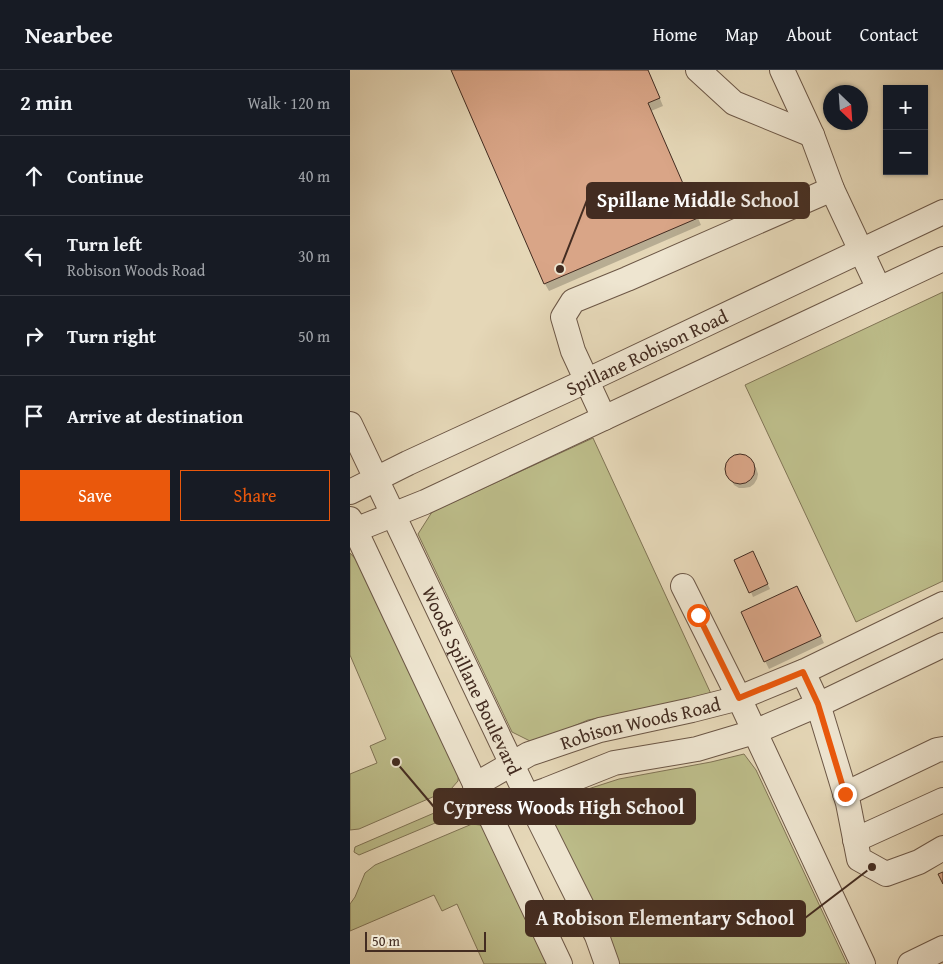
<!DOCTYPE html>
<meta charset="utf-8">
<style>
:root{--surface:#171b24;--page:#20242c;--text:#f1f3f6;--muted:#9ea1a6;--line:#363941;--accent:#ea580c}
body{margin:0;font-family:"Gentium Book Plus",serif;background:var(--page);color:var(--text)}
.controls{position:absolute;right:15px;top:15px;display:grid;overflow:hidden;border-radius:0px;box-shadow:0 1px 4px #0004}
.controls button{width:45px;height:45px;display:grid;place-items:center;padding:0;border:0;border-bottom:1px solid var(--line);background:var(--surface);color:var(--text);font:25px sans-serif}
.compass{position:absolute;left:473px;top:15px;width:45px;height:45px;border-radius:50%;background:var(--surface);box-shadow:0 1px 4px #0004;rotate:155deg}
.scale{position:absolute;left:15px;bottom:12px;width:121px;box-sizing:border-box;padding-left:5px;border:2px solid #432c21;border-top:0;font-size:14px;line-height:18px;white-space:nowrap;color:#432c21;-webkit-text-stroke:4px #eee5d0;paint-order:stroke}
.stop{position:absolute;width:15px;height:15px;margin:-11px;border:4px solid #ea580c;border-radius:50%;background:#fff}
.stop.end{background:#ea580c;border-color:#fff;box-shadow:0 1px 5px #0008}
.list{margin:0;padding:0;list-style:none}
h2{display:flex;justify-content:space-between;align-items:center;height:65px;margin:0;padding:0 20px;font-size:21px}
h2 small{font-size:16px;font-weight:400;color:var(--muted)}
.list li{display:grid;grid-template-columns:32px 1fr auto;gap:15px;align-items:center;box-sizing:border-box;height:80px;padding:0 20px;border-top:1px solid var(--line)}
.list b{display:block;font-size:19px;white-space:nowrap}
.list p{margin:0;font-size:16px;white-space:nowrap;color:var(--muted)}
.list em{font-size:16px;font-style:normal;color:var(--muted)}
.actions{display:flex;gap:10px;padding:15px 20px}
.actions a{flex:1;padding:11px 0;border:1px solid var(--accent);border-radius:0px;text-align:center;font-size:18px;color:var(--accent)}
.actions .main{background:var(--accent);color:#fff}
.icon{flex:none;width:28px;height:28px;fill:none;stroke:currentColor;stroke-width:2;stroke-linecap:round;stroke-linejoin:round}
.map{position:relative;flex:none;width:593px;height:894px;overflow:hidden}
header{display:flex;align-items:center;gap:30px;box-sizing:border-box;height:70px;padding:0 25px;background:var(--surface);border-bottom:1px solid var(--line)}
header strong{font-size:24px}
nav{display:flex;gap:28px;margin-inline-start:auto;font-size:18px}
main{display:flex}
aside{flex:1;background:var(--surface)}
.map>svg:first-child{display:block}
</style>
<header>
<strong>Nearbee</strong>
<nav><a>Home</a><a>Map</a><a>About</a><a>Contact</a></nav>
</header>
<main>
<aside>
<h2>2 min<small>Walk · 120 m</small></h2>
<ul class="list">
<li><svg class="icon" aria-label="ahead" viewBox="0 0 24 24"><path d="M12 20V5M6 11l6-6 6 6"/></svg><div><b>Continue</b></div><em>40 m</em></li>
<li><svg class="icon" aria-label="left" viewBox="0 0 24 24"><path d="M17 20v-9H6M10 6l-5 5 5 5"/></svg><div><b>Turn left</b><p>Robison Woods Road</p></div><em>30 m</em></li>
<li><svg class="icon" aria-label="right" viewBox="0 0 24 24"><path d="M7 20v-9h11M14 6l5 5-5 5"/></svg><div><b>Turn right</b></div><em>50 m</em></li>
<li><svg class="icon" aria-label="arrive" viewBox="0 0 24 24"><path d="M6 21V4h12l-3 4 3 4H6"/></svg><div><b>Arrive at destination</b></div></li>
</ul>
<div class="actions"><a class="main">Save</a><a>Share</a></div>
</aside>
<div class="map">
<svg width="593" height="894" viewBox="0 0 593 894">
<rect width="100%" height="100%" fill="#e5d7b7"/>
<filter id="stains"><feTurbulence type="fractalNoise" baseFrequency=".004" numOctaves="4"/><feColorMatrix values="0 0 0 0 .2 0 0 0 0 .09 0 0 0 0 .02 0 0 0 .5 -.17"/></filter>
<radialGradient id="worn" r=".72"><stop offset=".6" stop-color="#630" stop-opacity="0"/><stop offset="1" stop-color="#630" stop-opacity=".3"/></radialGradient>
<path fill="#bcbc89" stroke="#807455" d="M593 222V511L506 552 395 315Z
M243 368 362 626 238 650 184 673 162 662 68 464 82 442Z
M0 483 11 495 109 698 108 711 101 719 9 759 0 760V704L27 693 20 676 36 669 0 585Z
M394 684 406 700 497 894H268L204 758 207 729 269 709 361 692Z
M105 734 110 737 109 743 9 785 4 782 5 777Z
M122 754 130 755 138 762 205 894H134L107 834 92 841 84 825 0 861V834L5 827 15 803 25 795Z"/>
<path fill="#0003" d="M103 0H298L313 36 301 41 351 155 199 221 195 214Z
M390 385 395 386 400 388 406 398 408 404 407 409 404 414 400 417 394 418H389L384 415 378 405 376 400 377 394 380 389 384 386Z
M405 487 420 519 403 527 401 522Z
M450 524 474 573 419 599 392 543Z"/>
<path fill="#d9a587" stroke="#432c21" d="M101 0H298L310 28 298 33 348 148 194 214Z
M375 399a15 15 0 1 1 30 0a15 15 0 1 1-30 0Z
M403 481 418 514 399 523 384 490Z
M447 516 471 566 414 592 391 542Z
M593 802V814L588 804Z"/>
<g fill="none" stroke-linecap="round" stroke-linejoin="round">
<g stroke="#6c5746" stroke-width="26">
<g id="minor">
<path d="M348 0 384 33 462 65"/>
<path d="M432 0 462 65 482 119 529 219"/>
<path d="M254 348 223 281 213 247 223 231 277 209 482 119"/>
<path id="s1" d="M0 354 177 726 247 866 257 894"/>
<path id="s2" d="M0 422 58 393 236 311 593 142"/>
<path d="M0 449 210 894"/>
<path d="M5 460 75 432 593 189"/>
<path d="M333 516 389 628 513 894"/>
<path d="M453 602 468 634 498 733 509 789 536 804 569 792 593 778"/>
<path id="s3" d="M125 715 179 684 250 660 342 640 389 628 457 600 593 534"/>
<path d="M495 724 587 680 593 679"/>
<path d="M138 740 196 720 264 693 347 679 404 662 472 633 593 575"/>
<path d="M505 770 593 730"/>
<path d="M560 894 593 878"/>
</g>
</g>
<use href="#minor" stroke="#eee5d0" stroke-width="24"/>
</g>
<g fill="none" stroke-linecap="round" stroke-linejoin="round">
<path stroke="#ea580c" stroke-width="6" d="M348 545 389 628 453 602 468 634 495 724"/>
</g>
<g text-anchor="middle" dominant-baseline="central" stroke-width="4" stroke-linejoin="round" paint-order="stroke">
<g font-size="19" fill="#432c21" stroke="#eee5d0">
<text stroke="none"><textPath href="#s2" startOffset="328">Spillane Robison Road</textPath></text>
<text stroke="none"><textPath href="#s1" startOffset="284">Woods Spillane Boulevard</textPath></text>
<text stroke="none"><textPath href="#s3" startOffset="178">Robison Woods Road</textPath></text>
</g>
</g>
<path fill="none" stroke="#432c21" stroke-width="2" d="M210 199L237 130M46 692L84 737M522 797L455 848"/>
<g fill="#432c21" stroke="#eee5d0" stroke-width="2">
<circle cx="210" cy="199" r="5"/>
<circle cx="46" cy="692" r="5"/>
<circle cx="522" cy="797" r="5"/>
</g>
<g fill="#432c21" stroke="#432c21" stroke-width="2">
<rect x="237" y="113" width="222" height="35" rx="5"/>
<rect x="84" y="719" width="261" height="35" rx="5"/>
<rect x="176" y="831" width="279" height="35" rx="5"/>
</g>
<g font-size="20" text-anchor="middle" font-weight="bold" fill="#fff">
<text x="348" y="137">Spillane Middle School</text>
<text x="214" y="744">Cypress Woods High School</text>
<text x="315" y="855">A Robison Elementary School</text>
</g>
<rect width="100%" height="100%" filter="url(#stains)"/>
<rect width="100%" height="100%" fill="url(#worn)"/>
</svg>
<div class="controls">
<button>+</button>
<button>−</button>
</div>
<svg class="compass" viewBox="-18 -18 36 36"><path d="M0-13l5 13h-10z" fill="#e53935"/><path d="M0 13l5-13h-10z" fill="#9ea1a6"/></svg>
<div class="scale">50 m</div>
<div class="stop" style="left:348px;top:545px"></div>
<div class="stop end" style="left:495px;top:724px"></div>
</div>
</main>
